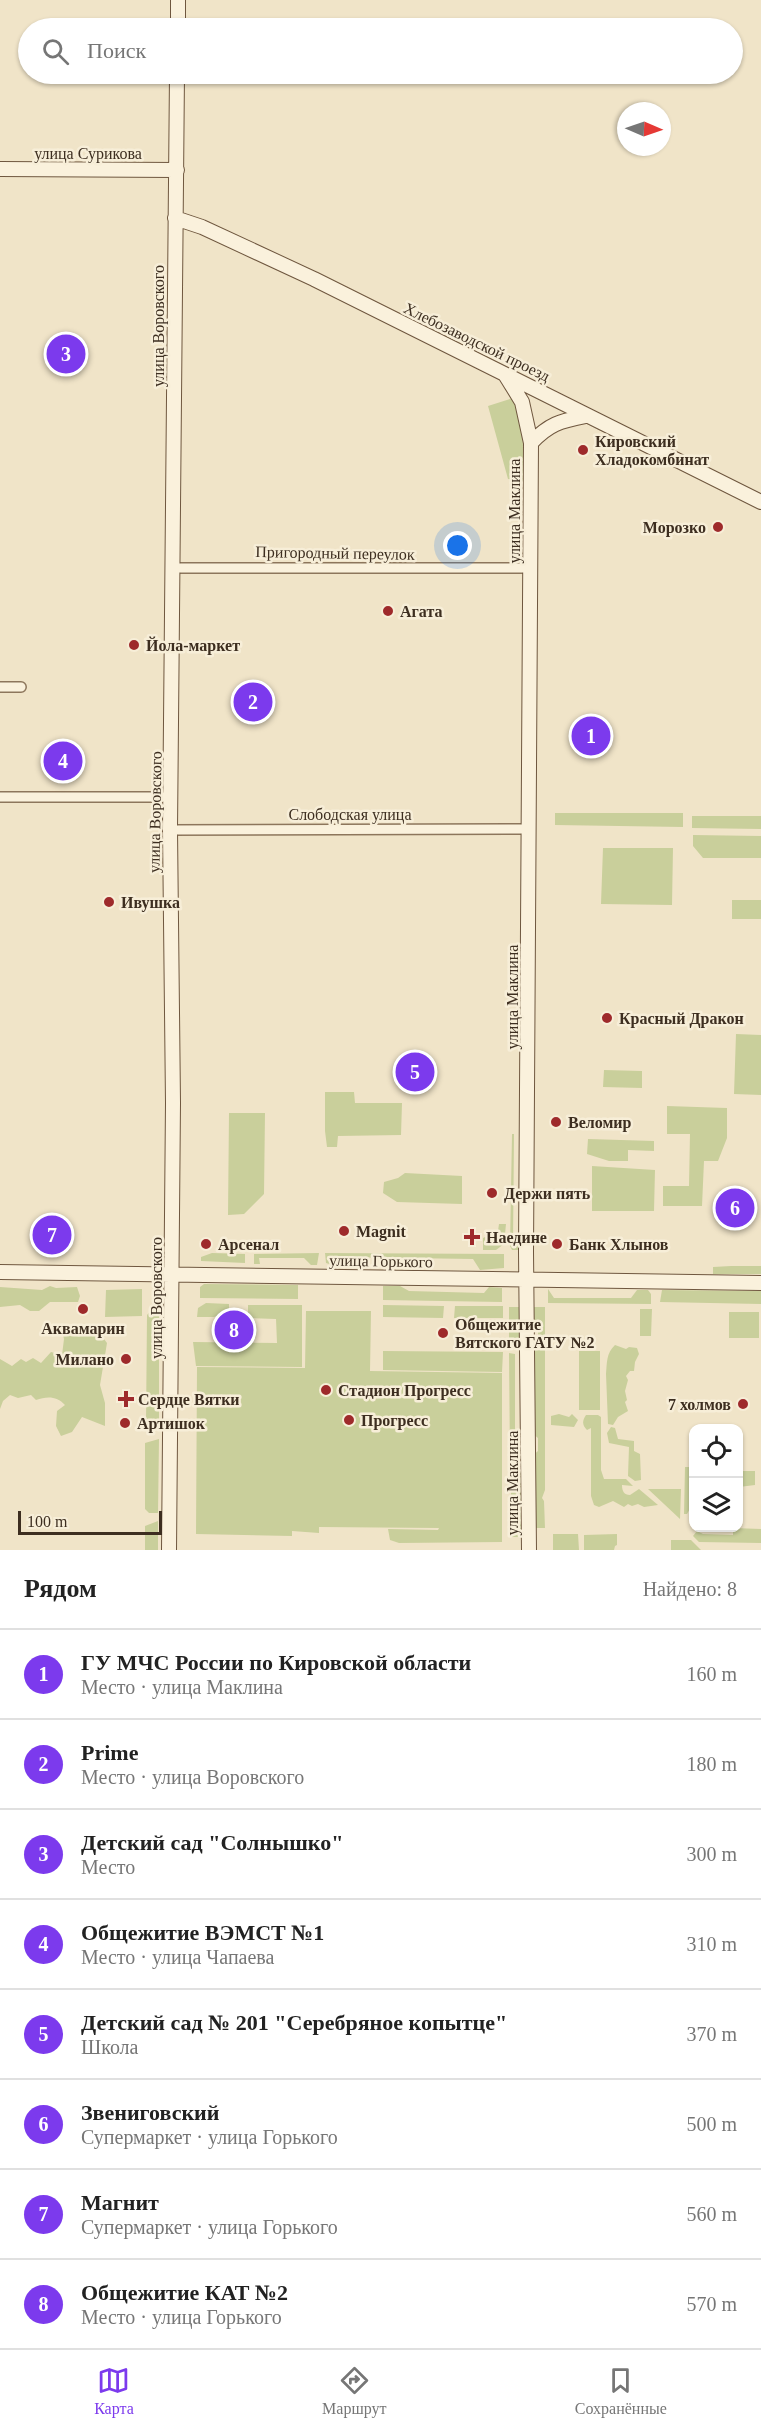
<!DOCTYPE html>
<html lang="ru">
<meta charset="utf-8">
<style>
:root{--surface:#fff;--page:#f2f2f2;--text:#222;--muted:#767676;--line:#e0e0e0;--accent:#7c3aed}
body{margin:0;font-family:"Times New Roman",serif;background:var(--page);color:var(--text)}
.controls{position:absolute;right:18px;bottom:18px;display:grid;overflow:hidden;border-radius:12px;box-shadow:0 2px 4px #0004}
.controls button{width:54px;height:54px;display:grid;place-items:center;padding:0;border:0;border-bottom:2px solid var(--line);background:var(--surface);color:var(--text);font:30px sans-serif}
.compass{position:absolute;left:617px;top:102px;width:54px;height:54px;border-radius:50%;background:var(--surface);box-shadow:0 2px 4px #0004;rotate:92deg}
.scale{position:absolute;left:18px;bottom:15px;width:144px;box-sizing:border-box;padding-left:6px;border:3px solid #3d2e20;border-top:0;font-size:16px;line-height:21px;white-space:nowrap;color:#3d2e20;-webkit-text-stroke:4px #f7eed8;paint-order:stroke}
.you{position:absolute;left:458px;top:546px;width:21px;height:21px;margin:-15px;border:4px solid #fff;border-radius:50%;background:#1a73e8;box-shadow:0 0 0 9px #1a73e833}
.badge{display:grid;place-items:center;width:39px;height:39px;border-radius:50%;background:var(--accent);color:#fff;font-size:20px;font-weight:700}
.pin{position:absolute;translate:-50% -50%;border:3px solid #fff;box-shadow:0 2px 6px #0006}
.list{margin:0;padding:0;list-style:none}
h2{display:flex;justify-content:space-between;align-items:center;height:78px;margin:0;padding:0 24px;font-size:26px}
h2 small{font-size:20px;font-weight:400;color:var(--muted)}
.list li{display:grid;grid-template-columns:39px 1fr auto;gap:18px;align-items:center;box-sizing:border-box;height:90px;padding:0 24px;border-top:2px solid var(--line)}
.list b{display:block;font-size:22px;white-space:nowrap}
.list p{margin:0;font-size:20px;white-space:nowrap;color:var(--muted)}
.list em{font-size:20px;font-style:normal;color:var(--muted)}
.icon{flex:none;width:33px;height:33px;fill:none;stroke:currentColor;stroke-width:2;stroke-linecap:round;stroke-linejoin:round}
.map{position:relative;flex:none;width:761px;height:1550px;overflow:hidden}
.search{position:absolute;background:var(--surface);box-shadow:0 2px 4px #0004;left:18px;right:18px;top:18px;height:66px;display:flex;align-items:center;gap:15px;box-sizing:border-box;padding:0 21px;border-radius:33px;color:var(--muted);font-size:22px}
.sheet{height:798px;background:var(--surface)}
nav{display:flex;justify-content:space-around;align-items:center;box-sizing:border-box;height:84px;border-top:2px solid var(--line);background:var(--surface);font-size:16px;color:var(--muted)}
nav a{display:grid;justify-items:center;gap:3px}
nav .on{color:var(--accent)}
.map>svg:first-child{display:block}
</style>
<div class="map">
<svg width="761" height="1550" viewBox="0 0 761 1550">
<rect width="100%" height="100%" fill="#f0e4c8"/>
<path fill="#c9cf9b" d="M513 398 522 426 525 481 508 479 488 406Z
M555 813H683V827L555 825Z
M692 816H761V829L692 828Z
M693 835 761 836V858H703L693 846Z
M603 848H673L672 905 601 904Z
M732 900H761V919H732Z
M736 1034 761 1035V1095L734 1094Z
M604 1070 642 1071V1088L603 1087Z
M325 1092H354L355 1103H402L401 1135 338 1136 337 1147H327L325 1131Z
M667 1106 727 1108V1138L718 1161H704L702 1206H663V1186H689L690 1134H667Z
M229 1113H265L264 1194 244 1214 228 1215Z
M512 1134H514L513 1242 520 1246V1250H512L510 1246Z
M588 1139 654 1141V1151L628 1150V1161H609L587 1154Z
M592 1166 655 1170 654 1211H592Z
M405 1173 462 1176V1204L397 1202 383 1193 384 1182 398 1178Z
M499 1224H506L504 1244 496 1250H483V1238L498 1231Z
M212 1253 245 1254V1263L201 1261V1257Z
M319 1253 317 1265H311L304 1258H259L260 1264H254V1254Z
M325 1253 504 1254V1268L480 1270 473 1259 341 1257 336 1266 326 1263Z
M731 1266H761V1274H713V1267Z
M204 1284 298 1285V1299L200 1298V1287Z
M50 1286 56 1288 77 1287 80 1296 78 1302H50L39 1311H30L20 1305 0 1307V1287L42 1290Z
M383 1286H400L409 1291 484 1293 489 1287 502 1288V1302L383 1300Z
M142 1289V1316L105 1317 106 1290Z
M548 1289 554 1298H631L637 1290H648L651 1294V1304L548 1303Z
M662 1290 761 1291V1304L660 1302Z
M206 1303 229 1304V1312L214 1317H197L198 1308Z
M248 1305H302V1367L196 1366 193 1342 277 1343 276 1319 248 1318Z
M383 1305 444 1306 443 1318 383 1317Z
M455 1306H503V1318H454Z
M159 1307V1427H153L146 1423 147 1315 153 1308Z
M509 1307H522V1342H509Z
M532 1307H545V1339L532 1341V1336H538V1328L532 1327Z
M640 1309H652L651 1336H640Z
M306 1311H371L370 1371 502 1373V1542L399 1543 390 1540 388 1529 438 1530 439 1528 319 1527V1533L292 1531V1536L196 1534 197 1367 305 1368Z
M729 1312H759V1338H729Z
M71 1327 80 1333 89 1327 101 1335 107 1343 100 1385 105 1403V1426L82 1417 72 1432 61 1436 56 1426 57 1411 65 1405C57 1396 47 1396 36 1400L31 1395 18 1398 10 1395 3 1401 0 1409V1359L12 1366 21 1359 26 1362 33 1358 41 1363 51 1352 62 1355 64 1339 62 1330Z
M615 1345 626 1349 629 1347 637 1348 639 1354 635 1362 634 1371H630L626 1376 628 1380 625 1391 627 1400 625 1402 628 1411 618 1417 613 1425 608 1424 606 1374C607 1364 606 1353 615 1345Z
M536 1347H545V1490L542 1498 544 1501 545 1528H535L532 1456 538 1451V1438L533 1434V1349Z
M383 1351 503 1352 502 1372 383 1370Z
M579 1351H600V1410H579Z
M509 1353 515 1354V1440L524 1445V1457L512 1462H510Z
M559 1414 569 1417 572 1414 578 1420 574 1427 551 1425V1416Z
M586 1415H598L601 1417V1470L604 1479H626L633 1486 622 1485C622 1491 624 1495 630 1495L639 1489 658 1505 644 1507 638 1504 632 1506 628 1504 624 1507 613 1501 599 1507 594 1505 591 1496V1428L587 1430C582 1425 582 1421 586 1415Z
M611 1427 615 1428 618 1439 634 1441V1451L640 1454 641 1480 635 1481 628 1476 629 1447 609 1443 607 1433Z
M159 1439 158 1513H149L145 1509V1443Z
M685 1467H693V1503L687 1514H684Z
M511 1471H523L524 1537H511Z
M739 1471H755V1485L739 1487Z
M648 1489H681L680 1519Z
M158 1521V1550H145V1526Z
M733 1528 761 1529V1543L699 1542 693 1536 697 1531 703 1534 733 1535Z
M553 1534H578L579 1550H553Z
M617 1534V1545L615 1546 614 1550H584V1535Z
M671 1540H691L701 1550H671Z"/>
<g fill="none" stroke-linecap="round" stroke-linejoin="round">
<g stroke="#8d765c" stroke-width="12">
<path id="street" d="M174 568H531
M0 687H21
M0 797H172
M170 830 530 829"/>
</g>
<g stroke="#6f573f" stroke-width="16">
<path id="secondary" d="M178 28V0
M0 169 177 170
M175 218 202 227 314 279 761 502
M506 376 522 402 531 443 526 1252 529 1550
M531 443C549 424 560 421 586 416
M0 1272 761 1283
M169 1550 173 1103 170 830 177 74"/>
</g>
<use href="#street" stroke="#faf1dc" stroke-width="9"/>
<use href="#secondary" stroke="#faf1dc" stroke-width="14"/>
</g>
<g fill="#9e2a2b" stroke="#f7eed8" stroke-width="2">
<circle cx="583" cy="450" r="6"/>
<circle cx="718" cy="527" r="6"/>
<circle cx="388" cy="611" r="6"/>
<circle cx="134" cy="645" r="6"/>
<circle cx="109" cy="902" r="6"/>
<circle cx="607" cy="1018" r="6"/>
<circle cx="556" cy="1122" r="6"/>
<circle cx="492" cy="1193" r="6"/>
<circle cx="344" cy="1231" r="6"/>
<path d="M469 1228h6v6h6v6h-6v6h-6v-6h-6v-6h6z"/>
<circle cx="206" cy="1244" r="6"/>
<circle cx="557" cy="1244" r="6"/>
<circle cx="83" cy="1309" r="6"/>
<circle cx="443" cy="1333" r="6"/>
<circle cx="126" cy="1359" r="6"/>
<circle cx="326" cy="1390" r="6"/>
<path d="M123 1390h6v6h6v6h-6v6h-6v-6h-6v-6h6z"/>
<circle cx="743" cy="1404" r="6"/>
<circle cx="349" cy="1420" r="6"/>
<circle cx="125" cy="1423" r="6"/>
</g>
<g text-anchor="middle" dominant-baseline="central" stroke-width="5" stroke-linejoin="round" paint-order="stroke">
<g font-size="16" fill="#3d2e20" stroke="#f7eed8">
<text x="88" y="153">улица Сурикова</text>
<text transform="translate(158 326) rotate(-90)">улица Воровского</text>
<text transform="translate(477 342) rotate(26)">Хлебозаводской проезд</text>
<text transform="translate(514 511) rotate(-90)">улица Маклина</text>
<text transform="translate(335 553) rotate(1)">Пригородный переулок</text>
<text transform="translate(155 812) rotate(-89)">улица Воровского</text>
<text x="350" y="814">Слободская улица</text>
<text transform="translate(512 997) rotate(-90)">улица Маклина</text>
<text transform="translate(381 1261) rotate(1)">улица Горького</text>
<text transform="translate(156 1298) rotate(-90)">улица Воровского</text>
<text transform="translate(512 1483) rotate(-90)">улица Маклина</text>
</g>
<g font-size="16" font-weight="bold" fill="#3d2e20" stroke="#f7eed8" text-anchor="start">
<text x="595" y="441">Кировский<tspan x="595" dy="18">Хладокомбинат</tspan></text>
<text x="706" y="527" text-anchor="end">Морозко</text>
<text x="400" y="611">Агата</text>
<text x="146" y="645">Йола-маркет</text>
<text x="121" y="902">Ивушка</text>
<text x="619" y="1018">Красный Дракон</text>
<text x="568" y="1122">Веломир</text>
<text x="504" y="1193">Держи пять</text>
<text x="356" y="1231">Magnit</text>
<text x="486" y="1237">Наедине</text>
<text x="218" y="1244">Арсенал</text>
<text x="569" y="1244">Банк Хлынов</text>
<text x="455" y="1324">Общежитие<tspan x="455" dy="18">Вятского ГАТУ №2</tspan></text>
<text x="83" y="1328" text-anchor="middle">Аквамарин</text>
<text x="114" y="1359" text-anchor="end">Милано</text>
<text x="338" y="1390">Стадион Прогресс</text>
<text x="138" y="1399">Сердце Вятки</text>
<text x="731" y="1404" text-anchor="end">7 холмов</text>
<text x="361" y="1420">Прогресс</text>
<text x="137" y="1423">Артишок</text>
</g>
</g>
</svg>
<div class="controls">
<button><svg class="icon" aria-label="locate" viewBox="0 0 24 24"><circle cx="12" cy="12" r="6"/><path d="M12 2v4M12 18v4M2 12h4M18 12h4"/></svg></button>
<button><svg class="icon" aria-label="layers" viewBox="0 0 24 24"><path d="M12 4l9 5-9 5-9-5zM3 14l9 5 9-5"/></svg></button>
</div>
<svg class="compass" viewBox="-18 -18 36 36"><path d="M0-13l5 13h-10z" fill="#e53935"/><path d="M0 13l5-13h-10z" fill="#767676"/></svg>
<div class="scale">100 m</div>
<div class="you"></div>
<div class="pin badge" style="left:591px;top:736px">1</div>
<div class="pin badge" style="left:253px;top:702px">2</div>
<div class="pin badge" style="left:66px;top:354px">3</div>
<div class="pin badge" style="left:63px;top:761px">4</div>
<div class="pin badge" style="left:415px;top:1072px">5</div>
<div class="pin badge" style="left:735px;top:1208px">6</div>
<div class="pin badge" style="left:52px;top:1235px">7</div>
<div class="pin badge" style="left:234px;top:1330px">8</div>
<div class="search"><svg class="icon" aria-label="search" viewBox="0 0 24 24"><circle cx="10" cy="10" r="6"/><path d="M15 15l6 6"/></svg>Поиск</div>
</div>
<section class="sheet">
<h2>Рядом<small>Найдено: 8</small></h2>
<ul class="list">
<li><span class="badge">1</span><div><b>ГУ МЧС России по Кировской области</b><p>Место · улица Маклина</p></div><em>160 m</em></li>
<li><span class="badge">2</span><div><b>Prime</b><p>Место · улица Воровского</p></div><em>180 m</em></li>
<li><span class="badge">3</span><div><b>Детский сад &quot;Солнышко&quot;</b><p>Место</p></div><em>300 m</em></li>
<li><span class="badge">4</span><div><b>Общежитие ВЭМСТ №1</b><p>Место · улица Чапаева</p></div><em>310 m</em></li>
<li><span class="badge">5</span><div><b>Детский сад № 201 &quot;Серебряное копытце&quot;</b><p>Школа</p></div><em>370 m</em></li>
<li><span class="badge">6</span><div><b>Звениговский</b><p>Супермаркет · улица Горького</p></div><em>500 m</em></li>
<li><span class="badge">7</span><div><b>Магнит</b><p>Супермаркет · улица Горького</p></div><em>560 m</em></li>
<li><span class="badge">8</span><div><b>Общежитие КАТ №2</b><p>Место · улица Горького</p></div><em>570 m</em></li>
</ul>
</section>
<nav>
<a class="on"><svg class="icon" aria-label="map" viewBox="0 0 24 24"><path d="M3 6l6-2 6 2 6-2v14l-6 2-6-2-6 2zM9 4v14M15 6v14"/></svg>Карта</a>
<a><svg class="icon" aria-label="directions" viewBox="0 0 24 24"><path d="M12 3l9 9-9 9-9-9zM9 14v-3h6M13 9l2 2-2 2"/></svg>Маршрут</a>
<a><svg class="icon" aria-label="saved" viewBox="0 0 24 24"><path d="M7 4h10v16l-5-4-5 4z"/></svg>Сохранённые</a>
</nav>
